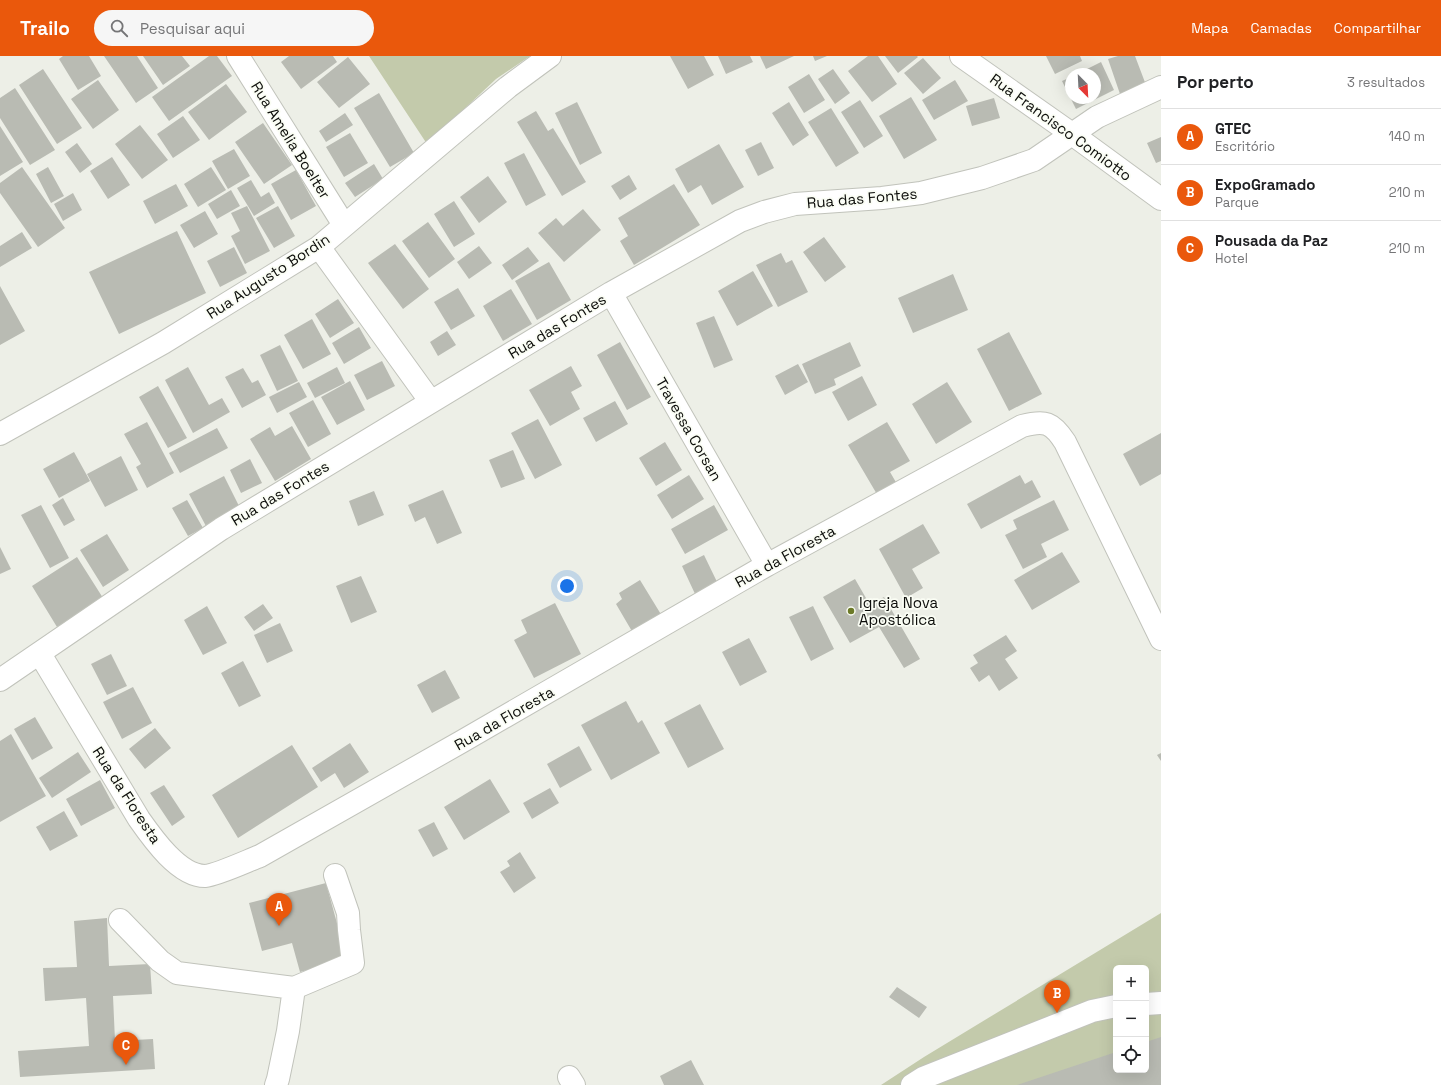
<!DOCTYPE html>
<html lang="pt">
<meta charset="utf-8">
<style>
:root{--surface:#fff;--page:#f6f6f6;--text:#202124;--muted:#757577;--line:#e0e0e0;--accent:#ea580c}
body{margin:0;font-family:"Space Grotesk",sans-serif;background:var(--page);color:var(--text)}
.controls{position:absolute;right:12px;bottom:12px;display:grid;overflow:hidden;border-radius:6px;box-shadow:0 4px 16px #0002}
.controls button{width:36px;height:36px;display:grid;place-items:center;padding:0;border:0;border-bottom:1px solid var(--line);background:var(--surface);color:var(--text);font:20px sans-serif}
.compass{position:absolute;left:1065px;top:12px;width:36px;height:36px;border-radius:50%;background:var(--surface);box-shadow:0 4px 16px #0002;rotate:156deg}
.you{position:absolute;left:567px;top:530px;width:14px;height:14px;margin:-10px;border:3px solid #fff;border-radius:50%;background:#1a73e8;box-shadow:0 0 0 6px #1a73e833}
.badge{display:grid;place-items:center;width:26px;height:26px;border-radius:50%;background:var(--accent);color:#fff;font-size:13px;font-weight:700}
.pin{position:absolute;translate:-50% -33px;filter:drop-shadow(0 1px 2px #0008)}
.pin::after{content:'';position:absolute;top:21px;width:14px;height:12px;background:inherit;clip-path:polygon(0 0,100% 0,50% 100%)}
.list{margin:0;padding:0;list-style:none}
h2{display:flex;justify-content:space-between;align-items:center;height:52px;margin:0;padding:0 16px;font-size:17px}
h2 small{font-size:13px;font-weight:400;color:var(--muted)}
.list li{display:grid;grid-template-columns:26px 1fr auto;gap:12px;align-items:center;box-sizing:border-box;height:56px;padding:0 16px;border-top:1px solid var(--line)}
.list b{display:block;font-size:15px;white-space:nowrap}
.list p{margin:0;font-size:13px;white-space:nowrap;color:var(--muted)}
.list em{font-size:13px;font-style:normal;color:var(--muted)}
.icon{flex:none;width:22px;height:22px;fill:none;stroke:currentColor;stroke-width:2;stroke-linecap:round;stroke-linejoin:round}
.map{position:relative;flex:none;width:1161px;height:1029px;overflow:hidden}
header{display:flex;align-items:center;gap:24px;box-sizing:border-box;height:56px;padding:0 20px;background:var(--accent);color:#fff}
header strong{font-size:19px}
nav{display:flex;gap:22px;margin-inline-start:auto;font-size:14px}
.search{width:280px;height:36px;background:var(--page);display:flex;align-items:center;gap:10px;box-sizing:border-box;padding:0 14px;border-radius:22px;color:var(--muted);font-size:15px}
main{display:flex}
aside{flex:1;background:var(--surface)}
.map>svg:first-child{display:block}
</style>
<header>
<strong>Trailo</strong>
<div class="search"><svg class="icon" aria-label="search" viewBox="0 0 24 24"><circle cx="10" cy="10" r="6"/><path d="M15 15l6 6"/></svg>Pesquisar aqui</div>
<nav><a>Mapa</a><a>Camadas</a><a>Compartilhar</a></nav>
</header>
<main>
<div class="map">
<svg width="1161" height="1029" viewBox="0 0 1161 1029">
<rect width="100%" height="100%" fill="#edefe7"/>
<path fill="#c3caab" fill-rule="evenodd" d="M369 0H530L496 23 427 88Z
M1161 857V1029H881L924 1001ZM1116 912H1146V1014H1116Z"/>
<path fill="#b9bbb3" d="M63 0H89L101 20 78 34 59 3Z
M104 0H137L158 32 136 47Z
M143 0H182L190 10 163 29Z
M209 0H217L232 20 169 65 152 41Z
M289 0H333L337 6 301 33 281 6Z
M670 0H704L714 19 688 33Z
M718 0H750L753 6 726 18Z
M760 0H794L766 13Z
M813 0H827L815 5Z
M868 0H878L897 28 872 46 848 15Z
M885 0H917L918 1 898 17Z
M1046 0H1080L1082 5 1055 18Z
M1118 0H1135L1146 29 1120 38 1108 3Z
M348 1 370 28 339 52 317 26Z
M923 2 941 22 923 38 904 17Z
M1101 6 1114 34 1076 53 1062 25 1071 21V42H1095V18H1077Z
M43 13 82 72 57 88 19 29Z
M833 13 850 37 835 48 818 23Z
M809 18 825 44 804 57 788 31Z
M98 24 119 54 93 73 71 43Z
M955 24 968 45 934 64 922 44Z
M226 28 247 56 209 84 188 56Z
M15 32 55 94 30 109 0 62V42Z
M379 37 414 97 390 111 354 52Z
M911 41 937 84 904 103 879 60Z
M994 42 1000 62 972 70 966 50Z
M860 44 883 80 864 92 841 56Z
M577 46 602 97 580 109 555 57Z
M789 46 809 79 793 90 772 57Z
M831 52 859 97 836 111 808 66Z
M536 55 548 75 553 72 586 126 562 140 517 66Z
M345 57 353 69 326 86 319 75Z
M183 60 200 84 173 102 157 78Z
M263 67 292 109 264 128 235 86Z
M140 69 168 104 142 123 115 88Z
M0 70 23 106 0 120Z
M350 77 368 107 344 121 326 91Z
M1161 81V105L1156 107 1147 87Z
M761 86 774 112 758 120 745 94Z
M77 87 92 108 80 117 65 96Z
M719 88 744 131 712 149 701 129 688 137 675 113Z
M234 93 250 120 228 133 212 105Z
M524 97 546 139 526 150 504 107Z
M112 101 130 129 108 143 90 115Z
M374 108 383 123 355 141 345 127Z
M22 111 65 172 38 191 0 137V127Z
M48 111 64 140 51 147 36 118Z
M211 111 226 134 198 151 184 128Z
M296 114 316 150 291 164 271 128Z
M629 119 637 133 620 144 611 130Z
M488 120 507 146 479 167 460 141Z
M251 124 261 141 269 136 275 147 254 160 237 132Z
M176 128 188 150 155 168 143 145Z
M674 128 700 169 634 209 620 185 628 180 618 162Z
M231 134 240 150 217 163 208 148Z
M73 137 82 154 63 165 54 148Z
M454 145 475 178 454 191 434 158Z
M247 150 270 195 245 208 231 180 240 175 231 157Z
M278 150 295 180 274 192 256 162Z
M583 153 601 174 564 206 538 177 556 162 563 170Z
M205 155 218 178 194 192 180 169Z
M428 166 455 203 429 222 402 185Z
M177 175 206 237 119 278 89 216Z
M22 176 32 192 0 211V190Z
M824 181 846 211 825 226 803 196Z
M395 188 429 233 403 253 368 207Z
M479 190 492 207 469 223 457 206Z
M234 191 247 217 220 231 207 205Z
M528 191 539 205 512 224 502 209Z
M781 197 786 207 792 204 808 236 778 251 756 209Z
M549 206 571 244 537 264 515 225Z
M753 215 773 250 737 270 718 235Z
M953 218 968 254 913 277 898 242Z
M0 230 25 275 0 289Z
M458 232 475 260 451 274 434 246Z
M511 233 532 268 503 285 483 250Z
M338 243 354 267 330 282 315 258Z
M714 260 733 304 714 312 696 267Z
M312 263 331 298 303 313 284 279Z
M359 271 371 292 344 308 332 287Z
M447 275 456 289 438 300 430 286Z
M1009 276 1042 338 1009 355 977 293Z
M620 286 651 341 627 354 597 299Z
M850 286 861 310 834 323 836 329 815 338 802 308Z
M280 289 298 325 277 335 260 299Z
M382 305 395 330 367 344 354 319Z
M798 308 808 326 785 339 775 320Z
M571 310 582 330 571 336 580 353 550 370 529 334Z
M188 311 209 349 222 342 230 356 193 377 165 324Z
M337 311 345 327 315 342 307 327Z
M243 312 252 327 258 324 266 339 242 352 225 321Z
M862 320 877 349 848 365 832 336Z
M350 325 365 354 337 369 321 341Z
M299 326 307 341 277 357 269 341Z
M947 326 972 366 936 388 912 348Z
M158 330 187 382 168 392 139 341Z
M313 344 331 378 308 391 289 357Z
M615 345 628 368 596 386 583 362Z
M538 363 562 409 535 423 511 377Z
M147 366 174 417 147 432 136 411 141 408 124 378Z
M887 366 910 405 890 416 897 428 878 440 848 389Z
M292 370 311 403 275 425 250 383 270 371 275 380Z
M217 372 228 392 180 417 169 397Z
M1161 377V418L1140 430 1123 398Z
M665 386 682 414 656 430 639 402Z
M513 394 525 423 501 432 489 404Z
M74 396 90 425 59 442 43 413Z
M121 400 138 434 105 451 87 418Z
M250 403 262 427 241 437 230 414Z
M689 419 704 443 672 463 657 439Z
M1020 419 1025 428 1032 424 1041 441 981 473 967 448Z
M224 420 241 454 207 472 189 438Z
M443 434 462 477 437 488 425 461 415 466 408 449Z
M374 435 384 459 358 470 349 445Z
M63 442 75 464 64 470 52 449Z
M187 444 203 472 188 480 172 452Z
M1054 444 1069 474 1041 488 1047 501 1023 513 1005 479 1017 473 1013 464Z
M41 449 69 502 50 512 21 459Z
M714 449 728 474 685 498 671 473Z
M923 468 940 497 912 513 923 532 906 542 879 493Z
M107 478 129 514 103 531 80 494Z
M0 491 11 513 0 518Z
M1062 496 1080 526 1032 554 1014 524Z
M704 499 719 530 696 540 682 510Z
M77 501 103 542 57 571 32 530Z
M361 520 377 556 351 567 336 530Z
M855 523 870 549 884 541 920 603 904 612 879 571 850 587 823 541Z
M640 524 662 560 633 577 616 548 622 543 619 537Z
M555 547 581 598 534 622 514 584 527 577 521 564Z
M263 548 273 562 254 575 244 561Z
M207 550 227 587 203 599 184 564Z
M813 550 834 593 811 605 789 561Z
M280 567 293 595 267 607 254 579Z
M1006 579 1017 595 1005 603 1018 622 999 635 989 619 979 626 970 612 978 607 973 599Z
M749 582 767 616 740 630 722 596Z
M111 598 127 630 107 639 91 608Z
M243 605 261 640 239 651 221 617Z
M445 614 460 642 432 657 417 629Z
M133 631 152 667 122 683 103 646Z
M626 645 638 667 642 664 660 697 611 724 581 669Z
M700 648 724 693 688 712 664 667Z
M35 661 53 692 32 704 14 673Z
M155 672 171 692 145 713 129 693Z
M11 678 46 740 0 766V685Z
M350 687 369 716 344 732 335 717 321 726 312 712Z
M292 689 318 731 238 782 212 739Z
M579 690 592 714 560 732 547 708Z
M78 696 91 716 52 742 39 722Z
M1161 697V705L1157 699Z
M490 723 510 756 464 784 444 751Z
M100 724 115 752 81 770 66 743Z
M164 729 185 761 172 770 150 737Z
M550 732 559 747 532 763 523 747Z
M64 755 78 780 50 795 36 771Z
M434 766 448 793 433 801 418 774Z
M520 796 536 822 514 837 500 816 510 810 507 805Z
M326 827 347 904 300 916 292 887 262 895 249 847Z
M107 862 109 910 150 908 152 938 113 940 115 985 153 983 155 1013 20 1021 18 995 89 990 86 942 45 945 43 912 77 911 74 865Z
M897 931 927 951 919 962 889 941Z
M1161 981V1029H1017L1116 996V1014H1146V986Z
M691 1004 704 1029H664L660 1020Z"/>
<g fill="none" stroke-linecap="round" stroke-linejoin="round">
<g stroke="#c1c3bb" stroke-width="24">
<path id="minor" d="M238 0 344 169
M961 0 1072 78 1161 143
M319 191 431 346
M611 237 767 509
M0 378 163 287 319 191 508 31 550 0
M40 598 139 763C153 783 179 820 205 820 217 819 247 805 260 800L461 686 767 509 1022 370C1045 364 1052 366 1065 386L1161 583
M0 624 221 473 611 237 740 165 764 156 795 148 882 142 921 137 982 122 1034 104 1097 61 1161 31
M120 864 160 905 177 917 294 932
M1146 948 1161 947
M569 1021 574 1029
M276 1029 278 1023 288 975 294 932 353 907 349 874 348 857 335 819
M912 1029 923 1022 1092 955 1116 950"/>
</g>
<use href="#minor" stroke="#fff" stroke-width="22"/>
</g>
<circle fill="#6c7a28" stroke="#fafdf4" stroke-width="1.5" cx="851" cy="555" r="4"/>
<g text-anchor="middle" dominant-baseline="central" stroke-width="3.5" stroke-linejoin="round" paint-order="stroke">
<g font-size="15" fill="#0c0d0a" stroke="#fafdf4">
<text transform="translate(1061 71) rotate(36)">Rua Francisco Comiotto</text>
<text transform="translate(291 84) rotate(58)">Rua Amelia Boelter</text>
<text transform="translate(862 142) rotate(-5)">Rua das Fontes</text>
<text transform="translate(268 220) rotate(-33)">Rua Augusto Bordin</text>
<text transform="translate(557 270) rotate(-31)">Rua das Fontes</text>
<text transform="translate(689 373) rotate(60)">Travessa Corsan</text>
<text transform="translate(280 437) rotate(-31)">Rua das Fontes</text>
<text transform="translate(785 500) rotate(-29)">Rua da Floresta</text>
<text transform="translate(504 662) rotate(-30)">Rua da Floresta</text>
<text transform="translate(127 739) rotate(57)">Rua da Floresta</text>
</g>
<g font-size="15" fill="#0c0d0a" stroke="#fafdf4" text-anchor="start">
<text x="859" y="546">Igreja Nova<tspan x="859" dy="17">Apostólica</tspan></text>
</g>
</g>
</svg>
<div class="controls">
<button>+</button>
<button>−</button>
<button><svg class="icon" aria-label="locate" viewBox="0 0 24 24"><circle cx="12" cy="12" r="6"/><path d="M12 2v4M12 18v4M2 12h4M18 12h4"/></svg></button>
</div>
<svg class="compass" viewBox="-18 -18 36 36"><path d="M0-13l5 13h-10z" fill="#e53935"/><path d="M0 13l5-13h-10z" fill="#757577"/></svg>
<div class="you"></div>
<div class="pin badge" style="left:279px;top:870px">A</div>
<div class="pin badge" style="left:1057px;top:957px">B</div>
<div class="pin badge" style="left:126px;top:1009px">C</div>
</div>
<aside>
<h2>Por perto<small>3 resultados</small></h2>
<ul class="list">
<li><span class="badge">A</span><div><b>GTEC</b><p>Escritório</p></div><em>140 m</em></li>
<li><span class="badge">B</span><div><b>ExpoGramado</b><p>Parque</p></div><em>210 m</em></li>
<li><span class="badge">C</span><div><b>Pousada da Paz</b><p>Hotel</p></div><em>210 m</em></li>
</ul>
</aside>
</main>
